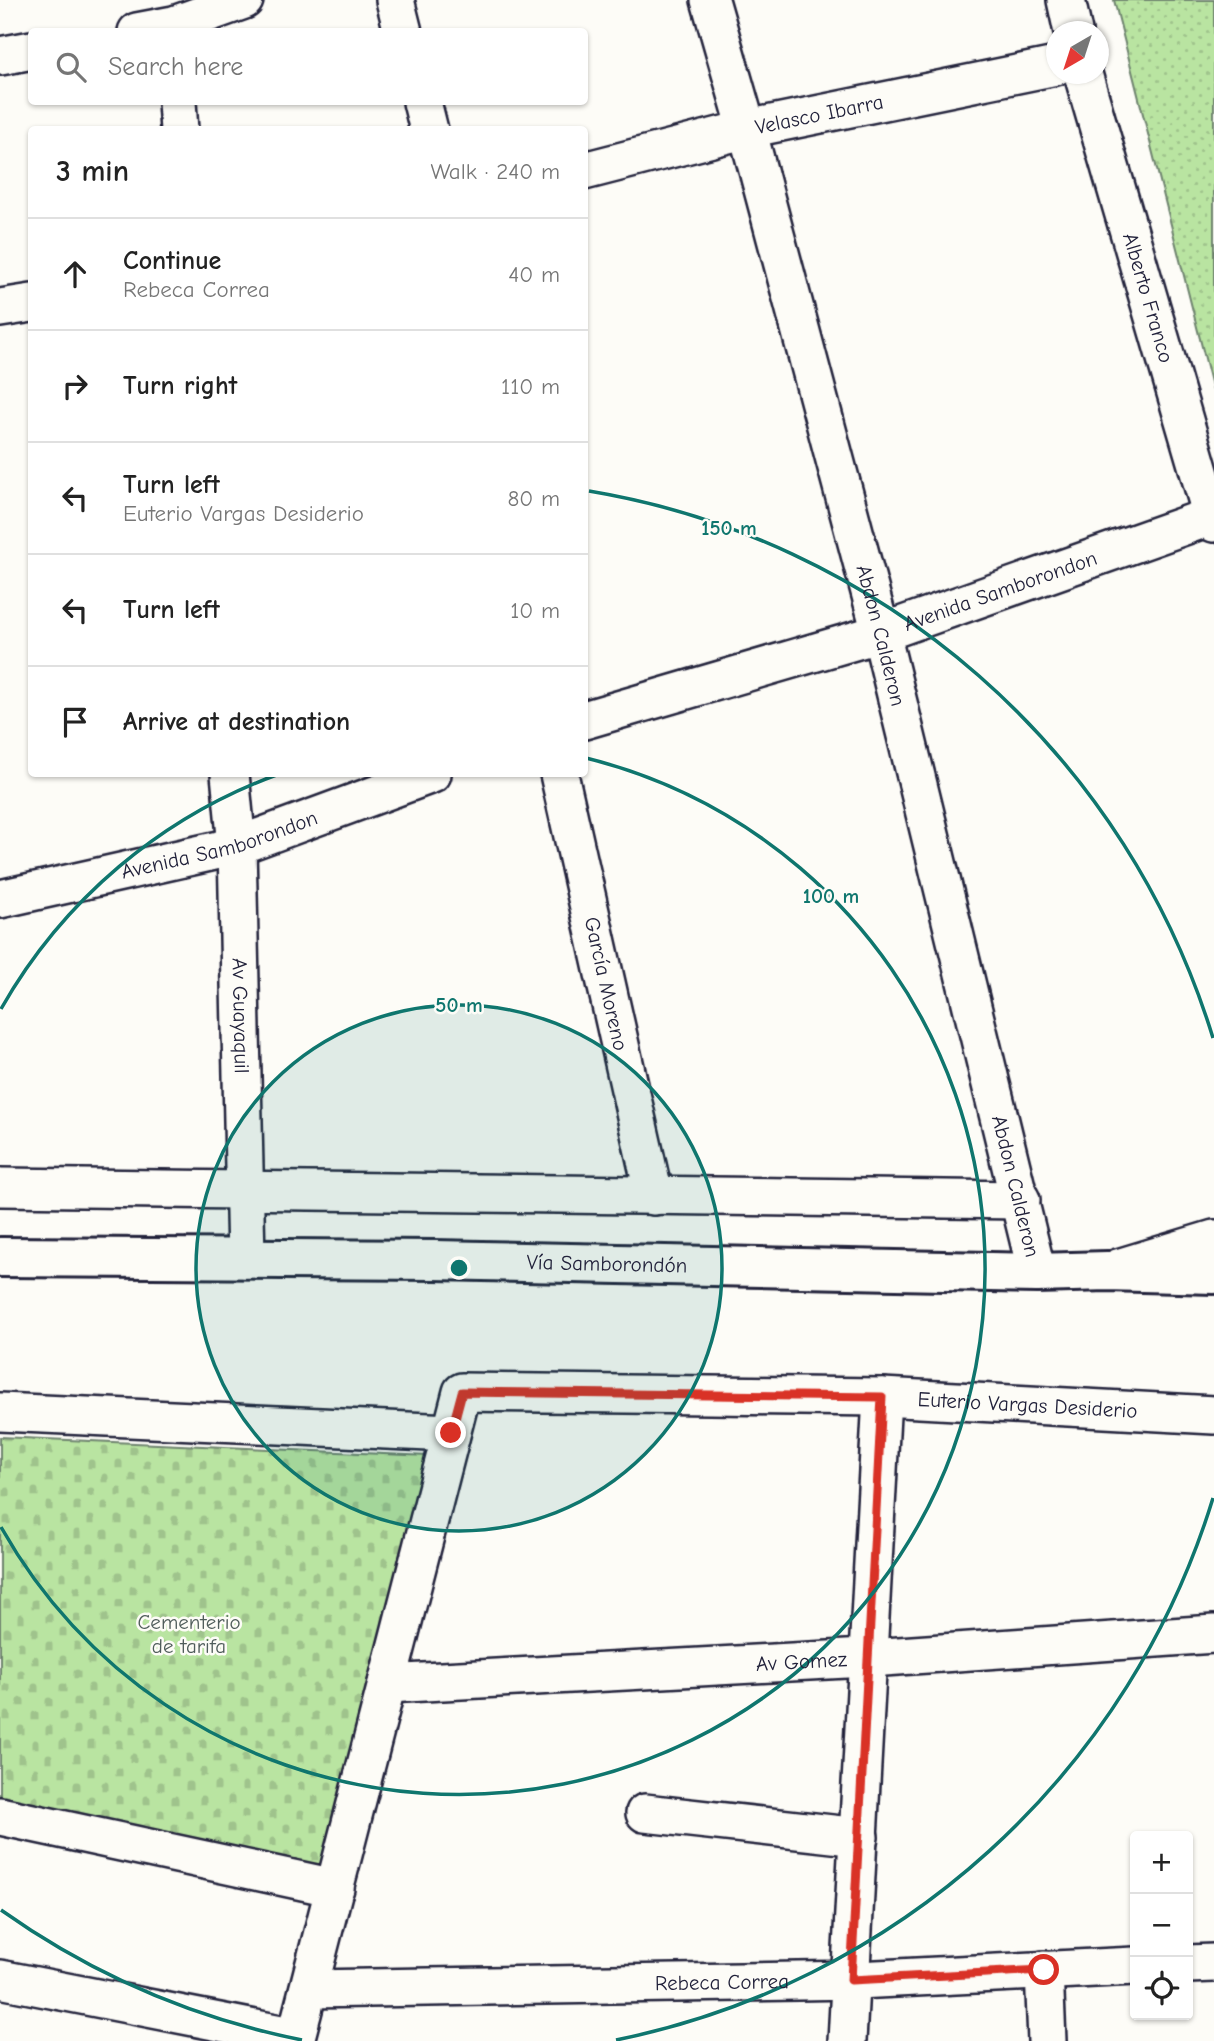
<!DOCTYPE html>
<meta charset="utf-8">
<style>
:root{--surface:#fff;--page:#f2f2f2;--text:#222;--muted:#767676;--line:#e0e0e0}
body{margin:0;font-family:"Comic Neue",sans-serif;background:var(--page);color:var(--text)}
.controls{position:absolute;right:21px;bottom:21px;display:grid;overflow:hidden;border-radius:7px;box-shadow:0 2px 5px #0004}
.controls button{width:63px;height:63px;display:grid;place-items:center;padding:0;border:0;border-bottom:2px solid var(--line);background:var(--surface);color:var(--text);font:35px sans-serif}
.compass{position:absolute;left:1046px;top:21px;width:63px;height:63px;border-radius:50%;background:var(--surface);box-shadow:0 2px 5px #0004;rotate:219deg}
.stop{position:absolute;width:21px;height:21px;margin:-16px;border:5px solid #d93025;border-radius:50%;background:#fff}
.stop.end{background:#d93025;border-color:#fff;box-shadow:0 2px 7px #0008}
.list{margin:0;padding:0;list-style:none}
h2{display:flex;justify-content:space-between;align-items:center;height:91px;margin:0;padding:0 28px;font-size:30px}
h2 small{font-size:23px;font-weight:400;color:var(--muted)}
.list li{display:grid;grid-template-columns:46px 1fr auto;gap:21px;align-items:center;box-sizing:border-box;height:112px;padding:0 28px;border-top:2px solid var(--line)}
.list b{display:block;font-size:26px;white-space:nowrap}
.list p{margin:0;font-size:23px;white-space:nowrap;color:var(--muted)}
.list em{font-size:23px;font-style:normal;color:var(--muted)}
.icon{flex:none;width:38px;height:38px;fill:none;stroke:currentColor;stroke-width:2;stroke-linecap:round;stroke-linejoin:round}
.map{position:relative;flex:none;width:1214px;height:2041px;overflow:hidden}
.search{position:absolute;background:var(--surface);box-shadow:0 2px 5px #0004;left:28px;top:28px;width:560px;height:77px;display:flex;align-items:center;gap:18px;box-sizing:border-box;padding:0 24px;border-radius:7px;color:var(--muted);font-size:26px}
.panel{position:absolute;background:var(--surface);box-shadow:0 2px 5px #0004;left:28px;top:126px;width:560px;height:651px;border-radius:7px}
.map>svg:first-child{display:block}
</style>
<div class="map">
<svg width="1214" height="2041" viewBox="0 0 1214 2041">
<defs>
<pattern id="cemetery-stones" width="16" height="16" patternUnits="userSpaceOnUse" patternTransform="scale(1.75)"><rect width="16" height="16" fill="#b9e4a1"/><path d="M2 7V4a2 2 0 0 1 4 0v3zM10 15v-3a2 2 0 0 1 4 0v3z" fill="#9fc38c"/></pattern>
<pattern id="park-dots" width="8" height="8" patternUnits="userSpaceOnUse" patternTransform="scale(1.75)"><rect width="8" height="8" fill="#b9e4a1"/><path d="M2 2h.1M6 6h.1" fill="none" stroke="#9fc38c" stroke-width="1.8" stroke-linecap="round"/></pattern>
</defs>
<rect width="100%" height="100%" fill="#fdfcf7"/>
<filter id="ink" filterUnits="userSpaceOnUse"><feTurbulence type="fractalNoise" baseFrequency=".0143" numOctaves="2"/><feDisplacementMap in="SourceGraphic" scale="14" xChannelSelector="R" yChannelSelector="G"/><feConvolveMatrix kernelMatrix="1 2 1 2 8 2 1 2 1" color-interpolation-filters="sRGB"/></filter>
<g filter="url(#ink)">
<path fill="url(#cemetery-stones)" stroke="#6e836e" stroke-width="2" d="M0 1437 429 1456 325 1868 0 1796Z"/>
<path fill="url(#park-dots)" stroke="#6e836e" stroke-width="2" d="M1114 0H1214V394Z"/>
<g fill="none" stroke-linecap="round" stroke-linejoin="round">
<g stroke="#22223b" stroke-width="42">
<g id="street">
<path d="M395 0 403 32"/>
<path id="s1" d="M710 0 747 129 881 633 1037 1273"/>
<path d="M1066 0 1073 32"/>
<path d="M137 32 174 25 244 0"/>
<path d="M0 56 32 50"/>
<path id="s2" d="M1083 74 1214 523"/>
<path d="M177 102 179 130"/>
<path d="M422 102 429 130"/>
<path id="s3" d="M584 171 747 129 1056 66"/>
<path d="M0 308 32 303"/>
<path id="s4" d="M584 720 881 633 1212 516"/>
<path id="s5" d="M230 774 237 846 246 1259"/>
<path id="s6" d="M559 774 654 1196"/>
<path id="s7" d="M0 899 237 846 432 774"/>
<path d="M0 1187 1021 1200"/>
<path d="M1118 1268 1214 1239"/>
<path d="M0 1412 451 1433"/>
<path id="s8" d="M387 1684 884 1657 1214 1634"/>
<path d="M645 1813 859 1837"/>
<path d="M0 1816 335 1888"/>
<path d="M1188 1964 1214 1963"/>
<path d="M1044 1970 1047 2041"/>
<path d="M0 1979 296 2037"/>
<path id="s9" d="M309 1989 857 1980 1135 1966"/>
<path id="s10" d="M295 2041 462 1392 882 1397 1214 1415"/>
<path d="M847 2041 882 1397"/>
</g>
</g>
<g stroke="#22223b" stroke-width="44">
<g id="secondary">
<path id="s11" d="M0 1257 435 1260 1037 1273 1107 1271 1214 1274"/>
</g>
</g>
<use href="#street" stroke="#fdfcf7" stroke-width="37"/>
<use href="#secondary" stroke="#fdfcf7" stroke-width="38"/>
</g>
</g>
<g fill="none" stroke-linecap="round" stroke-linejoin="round" filter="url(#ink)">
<path stroke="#d93025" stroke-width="9" d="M451 1433 462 1392 882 1397 851 1980 1044 1970"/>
</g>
<circle cx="459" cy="1268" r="263" fill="#0f766e" fill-opacity=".12"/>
<g fill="none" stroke="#0f766e" stroke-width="3.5">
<circle cx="459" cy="1268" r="263"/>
<path d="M1 1009A526 526 0 0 1 279 774M586 758A526 526 0 1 1 1 1527"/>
<path d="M1213 1498A788 788 0 0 1 616 2040M302 2040A788 788 0 0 1 1 1910M589 491A788 788 0 0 1 1213 1038"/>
</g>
<g text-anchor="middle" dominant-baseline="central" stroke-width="5" stroke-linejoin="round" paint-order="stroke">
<g font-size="21" fill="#22223b" stroke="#fdfcf7">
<text stroke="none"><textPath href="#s3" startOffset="242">Velasco Ibarra</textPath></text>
<text stroke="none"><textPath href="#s2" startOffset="233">Alberto Franco</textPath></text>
<text stroke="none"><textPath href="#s4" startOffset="436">Avenida Samborondon</textPath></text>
<text stroke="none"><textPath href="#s1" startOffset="658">Abdon Calderon</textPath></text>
<text stroke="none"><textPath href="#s7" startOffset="226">Avenida Samborondon</textPath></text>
<text stroke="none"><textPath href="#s6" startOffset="215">García Moreno</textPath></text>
<text stroke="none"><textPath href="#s5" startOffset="242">Av Guayaquil</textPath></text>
<text stroke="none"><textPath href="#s1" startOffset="1225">Abdon Calderon</textPath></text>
<text stroke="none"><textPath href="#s11" startOffset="607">Vía Samborondón</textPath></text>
<text stroke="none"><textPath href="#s10" startOffset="1236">Euterio Vargas Desiderio</textPath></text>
<text stroke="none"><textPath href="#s8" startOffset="415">Av Gomez</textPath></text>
<text stroke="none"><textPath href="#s9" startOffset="413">Rebeca Correa</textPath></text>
</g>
<g font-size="21" fill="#4f5c5a" stroke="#fdfcf7">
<text x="189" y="1622">Cementerio<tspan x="189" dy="24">de tarifa</tspan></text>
</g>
</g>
<circle cx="459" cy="1268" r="10" fill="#0f766e" stroke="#fdfcf7" stroke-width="3.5"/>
<g font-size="21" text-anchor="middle" font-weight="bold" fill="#0f766e" stroke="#fdfcf7" stroke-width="5" stroke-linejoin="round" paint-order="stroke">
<text x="729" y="535">150 m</text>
<text x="831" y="903">100 m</text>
<text x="459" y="1012">50 m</text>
</g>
</svg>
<div class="controls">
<button>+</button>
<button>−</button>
<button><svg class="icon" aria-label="locate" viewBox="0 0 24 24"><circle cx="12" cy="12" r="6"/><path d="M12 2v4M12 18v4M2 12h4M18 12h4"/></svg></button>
</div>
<svg class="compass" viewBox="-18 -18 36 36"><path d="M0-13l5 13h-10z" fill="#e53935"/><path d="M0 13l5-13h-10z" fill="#767676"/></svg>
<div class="stop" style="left:1044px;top:1970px"></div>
<div class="stop end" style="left:451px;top:1433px"></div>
<div class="search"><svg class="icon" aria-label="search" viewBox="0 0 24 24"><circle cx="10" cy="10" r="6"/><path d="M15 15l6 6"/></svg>Search here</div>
<section class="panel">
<h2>3 min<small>Walk · 240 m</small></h2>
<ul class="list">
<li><svg class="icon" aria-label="ahead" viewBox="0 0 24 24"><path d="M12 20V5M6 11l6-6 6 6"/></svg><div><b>Continue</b><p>Rebeca Correa</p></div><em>40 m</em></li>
<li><svg class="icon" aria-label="right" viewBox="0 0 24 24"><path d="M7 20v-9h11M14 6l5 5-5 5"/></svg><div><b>Turn right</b></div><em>110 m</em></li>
<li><svg class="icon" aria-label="left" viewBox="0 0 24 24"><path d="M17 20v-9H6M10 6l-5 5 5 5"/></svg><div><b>Turn left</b><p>Euterio Vargas Desiderio</p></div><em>80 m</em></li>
<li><svg class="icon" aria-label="left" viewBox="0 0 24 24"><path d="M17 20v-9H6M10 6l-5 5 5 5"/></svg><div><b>Turn left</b></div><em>10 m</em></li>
<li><svg class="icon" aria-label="arrive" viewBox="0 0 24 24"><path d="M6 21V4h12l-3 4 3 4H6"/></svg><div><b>Arrive at destination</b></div></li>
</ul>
</section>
</div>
